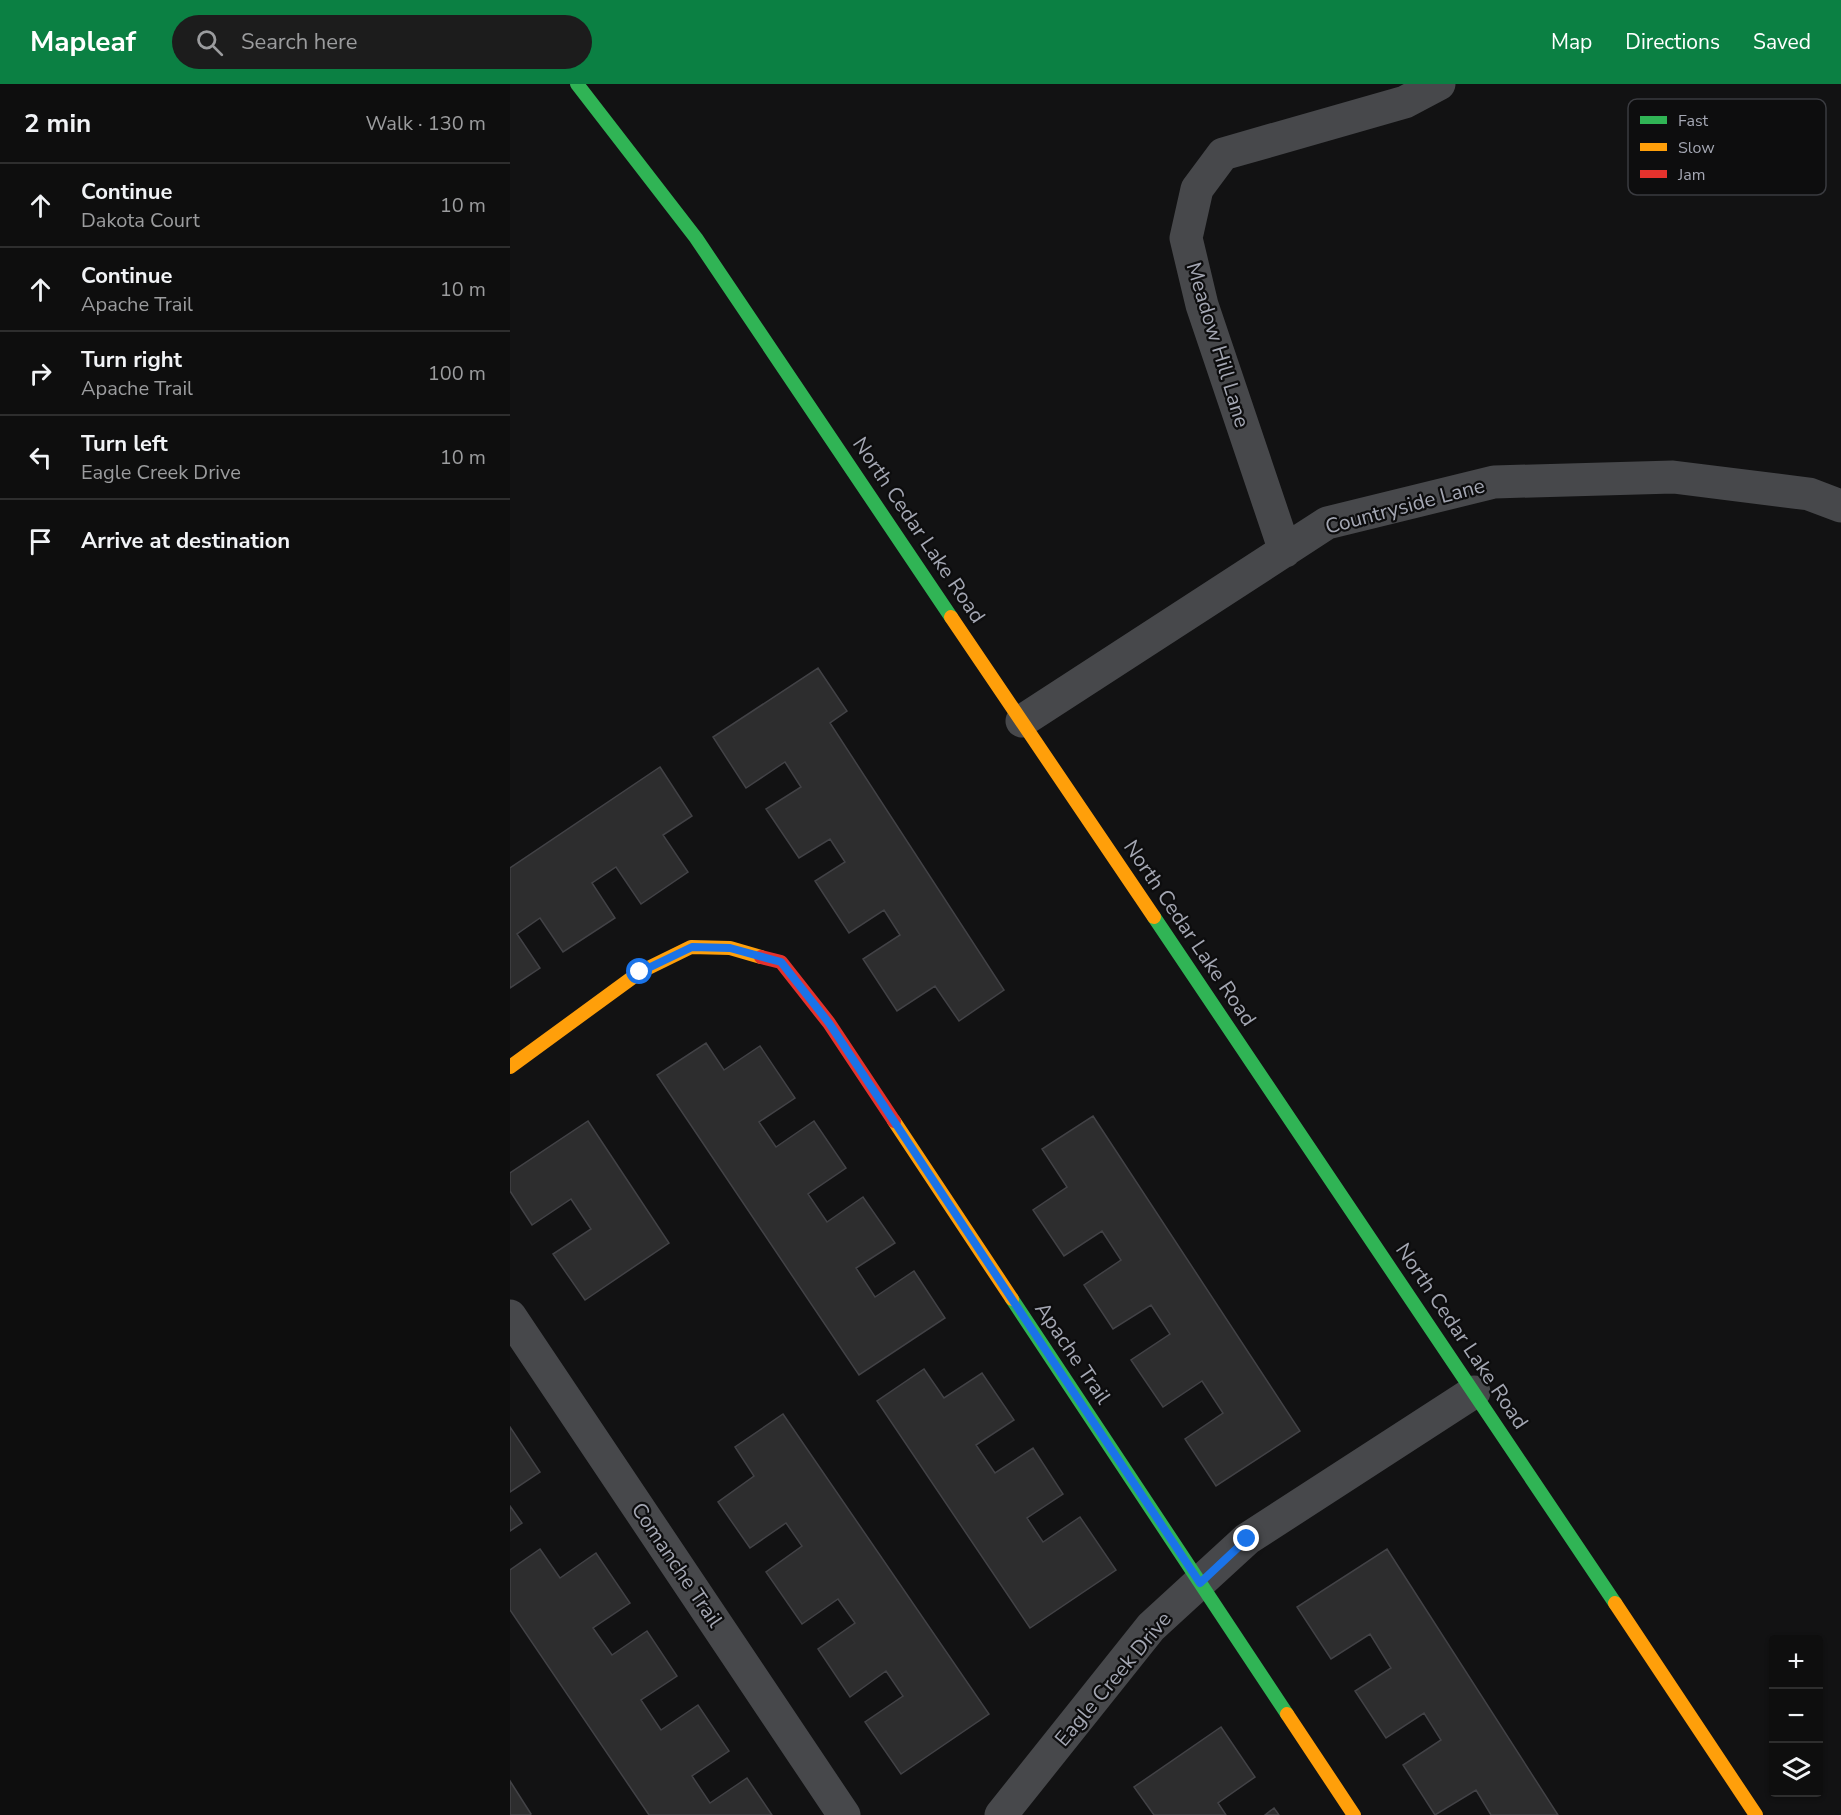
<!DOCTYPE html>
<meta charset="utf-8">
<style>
:root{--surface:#0e0e0e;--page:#1c1c1c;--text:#f1f3f6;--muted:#9b9c9e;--line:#2e2e2e;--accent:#0b8043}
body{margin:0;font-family:"Nunito Sans",sans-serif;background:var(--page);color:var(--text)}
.controls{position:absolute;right:18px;bottom:18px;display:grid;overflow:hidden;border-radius:6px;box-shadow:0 2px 4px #0004}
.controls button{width:54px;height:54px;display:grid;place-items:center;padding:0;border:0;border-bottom:2px solid var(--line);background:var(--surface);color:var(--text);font:30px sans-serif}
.stop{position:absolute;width:18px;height:18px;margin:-14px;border:4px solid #1a73e8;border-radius:50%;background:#fff}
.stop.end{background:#1a73e8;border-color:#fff;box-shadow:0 2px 6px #0008}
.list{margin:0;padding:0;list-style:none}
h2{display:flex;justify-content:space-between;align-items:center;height:78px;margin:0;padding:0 24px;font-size:26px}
h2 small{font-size:20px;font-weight:400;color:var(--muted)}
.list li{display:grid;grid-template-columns:39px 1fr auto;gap:18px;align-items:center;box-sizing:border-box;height:84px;padding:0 24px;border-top:2px solid var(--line)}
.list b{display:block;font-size:22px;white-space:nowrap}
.list p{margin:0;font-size:20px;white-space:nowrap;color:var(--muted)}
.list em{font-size:20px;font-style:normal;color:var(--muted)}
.icon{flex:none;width:33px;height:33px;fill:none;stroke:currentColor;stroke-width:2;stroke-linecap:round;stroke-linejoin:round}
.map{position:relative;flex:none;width:1331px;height:1731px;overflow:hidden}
header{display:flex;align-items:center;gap:36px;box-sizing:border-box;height:84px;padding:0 30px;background:var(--accent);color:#fff}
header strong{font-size:28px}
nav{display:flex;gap:33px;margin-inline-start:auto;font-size:21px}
.search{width:420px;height:54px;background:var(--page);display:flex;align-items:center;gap:15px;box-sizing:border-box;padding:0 21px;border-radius:33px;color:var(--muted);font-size:22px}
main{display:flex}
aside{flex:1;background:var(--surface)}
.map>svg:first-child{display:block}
</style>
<header>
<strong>Mapleaf</strong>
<div class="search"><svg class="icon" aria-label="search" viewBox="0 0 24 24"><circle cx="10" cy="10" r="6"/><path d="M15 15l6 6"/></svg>Search here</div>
<nav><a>Map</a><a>Directions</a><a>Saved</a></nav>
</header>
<main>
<aside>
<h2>2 min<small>Walk · 130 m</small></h2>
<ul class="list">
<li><svg class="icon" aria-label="ahead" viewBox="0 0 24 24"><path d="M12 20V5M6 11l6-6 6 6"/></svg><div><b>Continue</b><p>Dakota Court</p></div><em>10 m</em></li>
<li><svg class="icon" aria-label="ahead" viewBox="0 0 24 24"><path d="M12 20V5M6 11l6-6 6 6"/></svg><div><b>Continue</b><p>Apache Trail</p></div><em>10 m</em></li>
<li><svg class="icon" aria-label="right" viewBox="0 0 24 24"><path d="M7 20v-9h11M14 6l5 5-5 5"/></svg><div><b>Turn right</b><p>Apache Trail</p></div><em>100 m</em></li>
<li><svg class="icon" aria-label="left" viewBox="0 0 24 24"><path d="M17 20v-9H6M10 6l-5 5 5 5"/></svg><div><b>Turn left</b><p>Eagle Creek Drive</p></div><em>10 m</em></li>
<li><svg class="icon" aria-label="arrive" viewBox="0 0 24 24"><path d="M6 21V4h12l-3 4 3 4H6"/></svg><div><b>Arrive at destination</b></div></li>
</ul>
</aside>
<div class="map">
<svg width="1331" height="1731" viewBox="0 0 1331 1731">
<rect width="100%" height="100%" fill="#121213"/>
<path fill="#2d2d2e" stroke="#424246" stroke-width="1.5" d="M308 584 337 627 320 639 494 906 449 937 425 902 387 927 353 875 390 851 374 826 339 849 305 797 335 778 320 755 289 774 256 725 291 703 275 678 236 704 203 653Z
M150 683 182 732 153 751 178 788 131 820 106 783 82 799 105 834 53 868 30 834 7 850 30 884 0 904V784Z
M196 959 214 986 250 962 285 1014 249 1038 266 1063 304 1037 336 1084 298 1110 317 1138 353 1113 385 1159 346 1184 365 1213 404 1187 435 1234 349 1291 147 991Z
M583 1032 790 1347 706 1402 675 1355 713 1329 692 1297 653 1323 621 1276 660 1250 641 1221 603 1245 574 1201 611 1176 592 1147 554 1172 523 1126 557 1103 532 1065Z
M78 1037 159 1159 75 1216 43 1170 81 1145 61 1115 22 1141 0 1107V1089Z
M414 1285 434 1314 472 1289 504 1336 466 1361 485 1389 523 1364 553 1410 517 1434 533 1458 570 1433 606 1486 520 1544 367 1317Z
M273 1330 479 1630 391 1690 355 1638 393 1612 376 1587 340 1613 308 1565 345 1539 328 1515 292 1540 256 1488 292 1462 276 1439 240 1464 208 1418 244 1392 225 1363Z
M0 1343 30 1388 0 1408Z
M0 1422 12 1439 0 1447Z
M30 1465 50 1494 86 1469 120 1519 83 1544 102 1571 137 1547 167 1592 131 1616 151 1646 188 1621 219 1667 182 1692 200 1719 237 1694 262 1731H139L0 1526V1486Z
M877 1465 1048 1731H981L966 1706 925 1731 893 1681 931 1656 914 1629 876 1654 845 1607 881 1584 860 1550 821 1575 787 1523Z
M711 1643 745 1693 708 1719 716 1731H644L624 1703Z
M0 1697 21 1730 20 1731H0Z
M764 1724 769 1731H755Z"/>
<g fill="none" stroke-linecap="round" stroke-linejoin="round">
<path stroke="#47484b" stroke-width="33" d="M775 467 692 221 676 154 687 105 713 70 895 18 929 0
M512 637 817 439 984 398 1163 393 1299 410 1331 422
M0 1232 334 1731
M491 1731 641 1543 737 1455 964 1308"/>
<path stroke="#30b455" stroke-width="14" d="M67 0 186 154 441 533
M644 833 1105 1519
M502 1215 777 1630"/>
<path stroke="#ff9f0a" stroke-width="14" d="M441 533 644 833
M0 983 130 888 181 863 220 864 251 873
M384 1037 502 1215
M1105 1519 1246 1731
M777 1630 844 1731"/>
<path stroke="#e5322d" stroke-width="14" d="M251 873 271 878 319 939 384 1037"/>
</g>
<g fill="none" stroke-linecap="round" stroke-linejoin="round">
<path stroke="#1a73e8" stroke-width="8" d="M130 888 182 863 220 864 271 878 319 939 690 1499 737 1455"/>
</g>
<g text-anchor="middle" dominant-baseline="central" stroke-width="4.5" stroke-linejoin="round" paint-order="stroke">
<g font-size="21" fill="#a4a7b3" stroke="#0d0d0e">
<text transform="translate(708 261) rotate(73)">Meadow Hill Lane</text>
<text transform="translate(895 422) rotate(-15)">Countryside Lane</text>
<text transform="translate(409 446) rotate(56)">North Cedar Lake Road</text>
<text transform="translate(680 849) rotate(56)">North Cedar Lake Road</text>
<text transform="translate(952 1252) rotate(56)">North Cedar Lake Road</text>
<text transform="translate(563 1269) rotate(56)">Apache Trail</text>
<text transform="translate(167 1481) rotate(56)">Comanche Trail</text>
<text transform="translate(603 1595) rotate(-50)">Eagle Creek Drive</text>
</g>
</g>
<rect x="1118" y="15" width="198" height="96" rx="9" fill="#0d0d0e" stroke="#3a3b40" stroke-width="1.5"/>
<rect x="1130" y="32" width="27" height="8" fill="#30b455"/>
<rect x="1130" y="59" width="27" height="8" fill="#ff9f0a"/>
<rect x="1130" y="86" width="27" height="8" fill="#e5322d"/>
<g font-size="16" fill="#a4a7b3">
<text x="1168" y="42">Fast</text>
<text x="1168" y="69">Slow</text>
<text x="1168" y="96">Jam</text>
</g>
</svg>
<div class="controls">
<button>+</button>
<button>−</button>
<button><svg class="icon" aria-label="layers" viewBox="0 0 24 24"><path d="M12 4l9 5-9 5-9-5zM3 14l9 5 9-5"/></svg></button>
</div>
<div class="stop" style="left:130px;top:888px"></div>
<div class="stop end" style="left:737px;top:1455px"></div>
</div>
</main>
